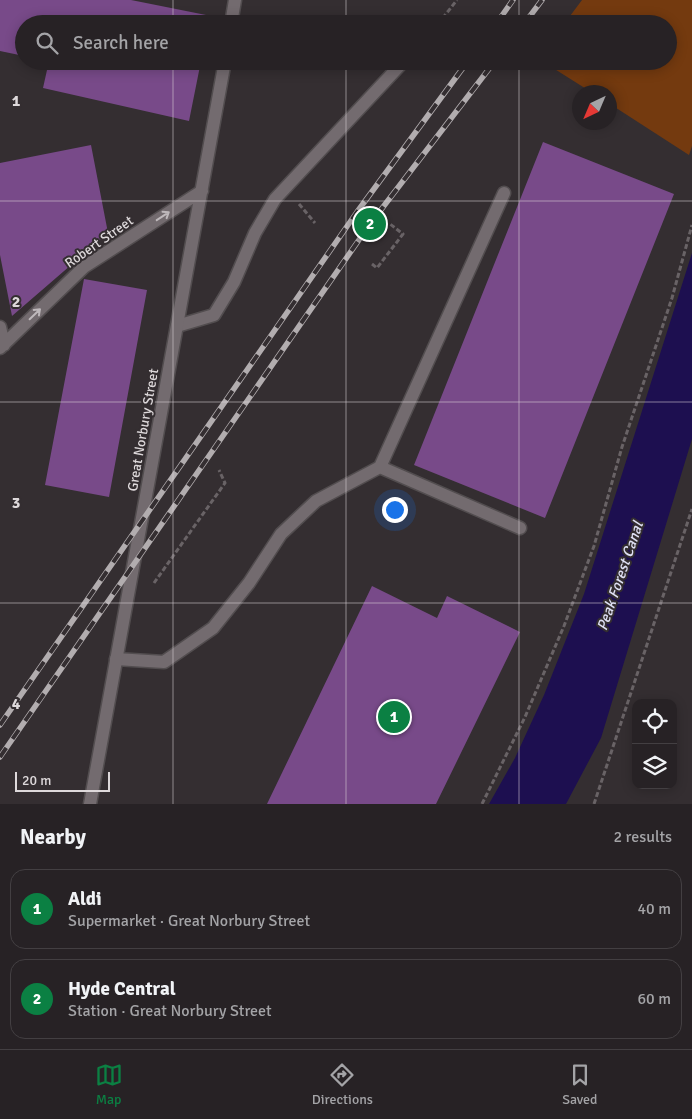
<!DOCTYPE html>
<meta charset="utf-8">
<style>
:root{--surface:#272225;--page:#2f2a2d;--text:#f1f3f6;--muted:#a4a4a7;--line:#433f42;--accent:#0b8043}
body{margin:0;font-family:Signika,sans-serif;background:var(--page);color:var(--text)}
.controls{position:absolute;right:15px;bottom:15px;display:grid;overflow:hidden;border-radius:10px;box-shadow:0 2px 12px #0003}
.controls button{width:45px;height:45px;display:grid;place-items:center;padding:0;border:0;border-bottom:1px solid var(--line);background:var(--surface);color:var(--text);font:25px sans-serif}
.compass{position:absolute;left:572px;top:85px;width:45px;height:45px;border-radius:50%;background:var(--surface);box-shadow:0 2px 12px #0003;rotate:224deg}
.scale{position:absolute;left:15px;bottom:12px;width:95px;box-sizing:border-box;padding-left:5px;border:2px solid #ded9db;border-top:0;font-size:14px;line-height:18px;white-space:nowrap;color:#ded9db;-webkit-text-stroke:4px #342e31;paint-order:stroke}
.you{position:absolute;left:394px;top:509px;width:18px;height:18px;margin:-12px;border:4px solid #fff;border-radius:50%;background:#1a73e8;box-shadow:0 0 0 8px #1a73e833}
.badge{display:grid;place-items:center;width:32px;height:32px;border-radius:50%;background:var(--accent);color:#fff;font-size:16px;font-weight:700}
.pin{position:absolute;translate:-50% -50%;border:2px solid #fff;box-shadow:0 1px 5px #0006}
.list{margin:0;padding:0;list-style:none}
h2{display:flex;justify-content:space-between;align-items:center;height:65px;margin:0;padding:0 20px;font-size:21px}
h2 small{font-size:16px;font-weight:400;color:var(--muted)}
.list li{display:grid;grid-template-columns:32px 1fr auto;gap:15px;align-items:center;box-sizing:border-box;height:80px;margin:0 10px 10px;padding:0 10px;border:1px solid var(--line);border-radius:15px}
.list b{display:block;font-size:19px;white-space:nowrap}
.list p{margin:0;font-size:16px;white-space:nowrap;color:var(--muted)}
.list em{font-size:16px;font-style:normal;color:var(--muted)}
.icon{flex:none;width:28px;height:28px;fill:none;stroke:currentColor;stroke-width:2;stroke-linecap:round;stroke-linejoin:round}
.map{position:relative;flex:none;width:692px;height:804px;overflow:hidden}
.search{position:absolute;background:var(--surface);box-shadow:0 2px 12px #0003;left:15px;right:15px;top:15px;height:55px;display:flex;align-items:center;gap:12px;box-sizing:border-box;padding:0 18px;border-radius:28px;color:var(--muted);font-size:19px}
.sheet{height:245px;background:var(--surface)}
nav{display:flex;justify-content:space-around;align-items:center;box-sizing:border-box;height:70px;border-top:1px solid var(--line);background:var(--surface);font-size:14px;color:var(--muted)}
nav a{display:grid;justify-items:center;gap:2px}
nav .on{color:var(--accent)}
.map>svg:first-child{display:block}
</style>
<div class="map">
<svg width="692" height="804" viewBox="0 0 692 804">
<rect width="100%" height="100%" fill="#342e31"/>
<path fill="#743a0f" d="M582 0H692V146L689 155 610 104V92H591L542 61H668V24H564Z"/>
<path fill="#1d0f50" d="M692 253V439L601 738 566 804H489L515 758 544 695 584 594Z"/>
<path fill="#784a89" d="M0 0H131L211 16 209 24H24V56L0 51Z
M49 61H201L189 121 43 88Z
M543 142 674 194 545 518 414 465Z
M91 145 108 233 12 316 0 255V163Z
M84 279 147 290 109 497 45 485Z
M372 586 437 618 447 596 520 632 436 804H267Z"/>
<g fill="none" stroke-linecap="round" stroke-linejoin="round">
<g stroke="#524d4f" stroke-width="15">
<path id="service" d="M177 326 214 315 234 282 255 233 275 199 404 61
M380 467 520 528
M116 659 164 662 213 628 249 583 281 534 316 501 380 467 504 193"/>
</g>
<g stroke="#524d4f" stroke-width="15">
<path id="minor" d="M231 24 235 0
M0 327 4 345
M0 348 84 267 202 191
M90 804 225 61"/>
</g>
<path stroke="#696366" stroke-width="3" stroke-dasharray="5 2.5" stroke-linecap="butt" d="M438 24 457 0
M299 204 315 223
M372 264 377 268 403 234 390 224
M154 583 225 483 219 470
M482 804 525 717 564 626 594 546 622 447 672 298 692 225
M594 804 692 509"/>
<use href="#service" stroke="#736b6f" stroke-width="12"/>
<use href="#minor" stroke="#736b6f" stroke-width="12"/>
<g stroke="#b2adaf" stroke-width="5.5">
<path id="rail" d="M496 24 513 0
M524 24 542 0
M0 725 357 212 468 61
M0 757 370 224 495 61"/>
</g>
<use href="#rail" stroke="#342e31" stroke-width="4" stroke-dasharray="11" stroke-linecap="butt"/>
</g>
<defs><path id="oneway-shaft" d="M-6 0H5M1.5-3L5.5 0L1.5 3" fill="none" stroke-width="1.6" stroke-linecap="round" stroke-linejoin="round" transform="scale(1.25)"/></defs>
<g stroke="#beb8bb">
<use href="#oneway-shaft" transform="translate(163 216) rotate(-33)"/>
<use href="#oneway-shaft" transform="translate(35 314) rotate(-44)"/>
</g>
<path fill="none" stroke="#ded9db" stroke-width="1" stroke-opacity="0.55" d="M173 0V24M346 0V24M519 0V24M173 61V804M346 61V804M519 61V804M0 201H692M0 402H692M0 603H692"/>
<g text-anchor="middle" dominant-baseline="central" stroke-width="4" stroke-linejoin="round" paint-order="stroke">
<g font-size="14" fill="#ded9db" stroke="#342e31">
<text transform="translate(99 242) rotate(-35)">Robert Street</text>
<text transform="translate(143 430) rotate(-80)">Great Norbury Street</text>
</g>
<g font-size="15" font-style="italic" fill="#dfe0f4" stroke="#342e31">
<text transform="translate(620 576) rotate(-71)">Peak Forest Canal</text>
</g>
</g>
<g font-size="16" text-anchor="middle" font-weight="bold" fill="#ded9db" stroke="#342e31" stroke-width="4" stroke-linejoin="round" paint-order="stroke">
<text x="16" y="106">1</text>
<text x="16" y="307">2</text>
<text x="16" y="508">3</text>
<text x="16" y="709">4</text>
</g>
</svg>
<div class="controls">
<button><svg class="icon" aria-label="locate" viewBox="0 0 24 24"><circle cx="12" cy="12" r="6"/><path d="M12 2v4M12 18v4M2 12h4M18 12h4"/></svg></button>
<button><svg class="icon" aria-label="layers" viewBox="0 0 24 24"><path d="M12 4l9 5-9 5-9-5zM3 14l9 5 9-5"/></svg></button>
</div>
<svg class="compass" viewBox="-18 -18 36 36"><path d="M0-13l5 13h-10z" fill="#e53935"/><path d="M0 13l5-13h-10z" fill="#a4a4a7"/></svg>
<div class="scale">20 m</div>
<div class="you"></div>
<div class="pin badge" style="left:394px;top:717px">1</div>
<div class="pin badge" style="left:370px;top:224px">2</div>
<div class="search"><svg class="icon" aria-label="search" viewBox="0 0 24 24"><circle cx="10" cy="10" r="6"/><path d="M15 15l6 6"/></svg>Search here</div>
</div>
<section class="sheet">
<h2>Nearby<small>2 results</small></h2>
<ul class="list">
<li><span class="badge">1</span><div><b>Aldi</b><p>Supermarket · Great Norbury Street</p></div><em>40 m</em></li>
<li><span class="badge">2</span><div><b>Hyde Central</b><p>Station · Great Norbury Street</p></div><em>60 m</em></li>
</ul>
</section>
<nav>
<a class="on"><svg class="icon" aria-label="map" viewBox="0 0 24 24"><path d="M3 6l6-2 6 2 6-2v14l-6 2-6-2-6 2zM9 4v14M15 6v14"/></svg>Map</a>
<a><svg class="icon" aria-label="directions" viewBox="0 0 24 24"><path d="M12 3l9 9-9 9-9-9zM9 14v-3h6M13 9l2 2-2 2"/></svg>Directions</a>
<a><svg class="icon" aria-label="saved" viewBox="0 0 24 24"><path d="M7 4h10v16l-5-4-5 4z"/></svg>Saved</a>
</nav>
